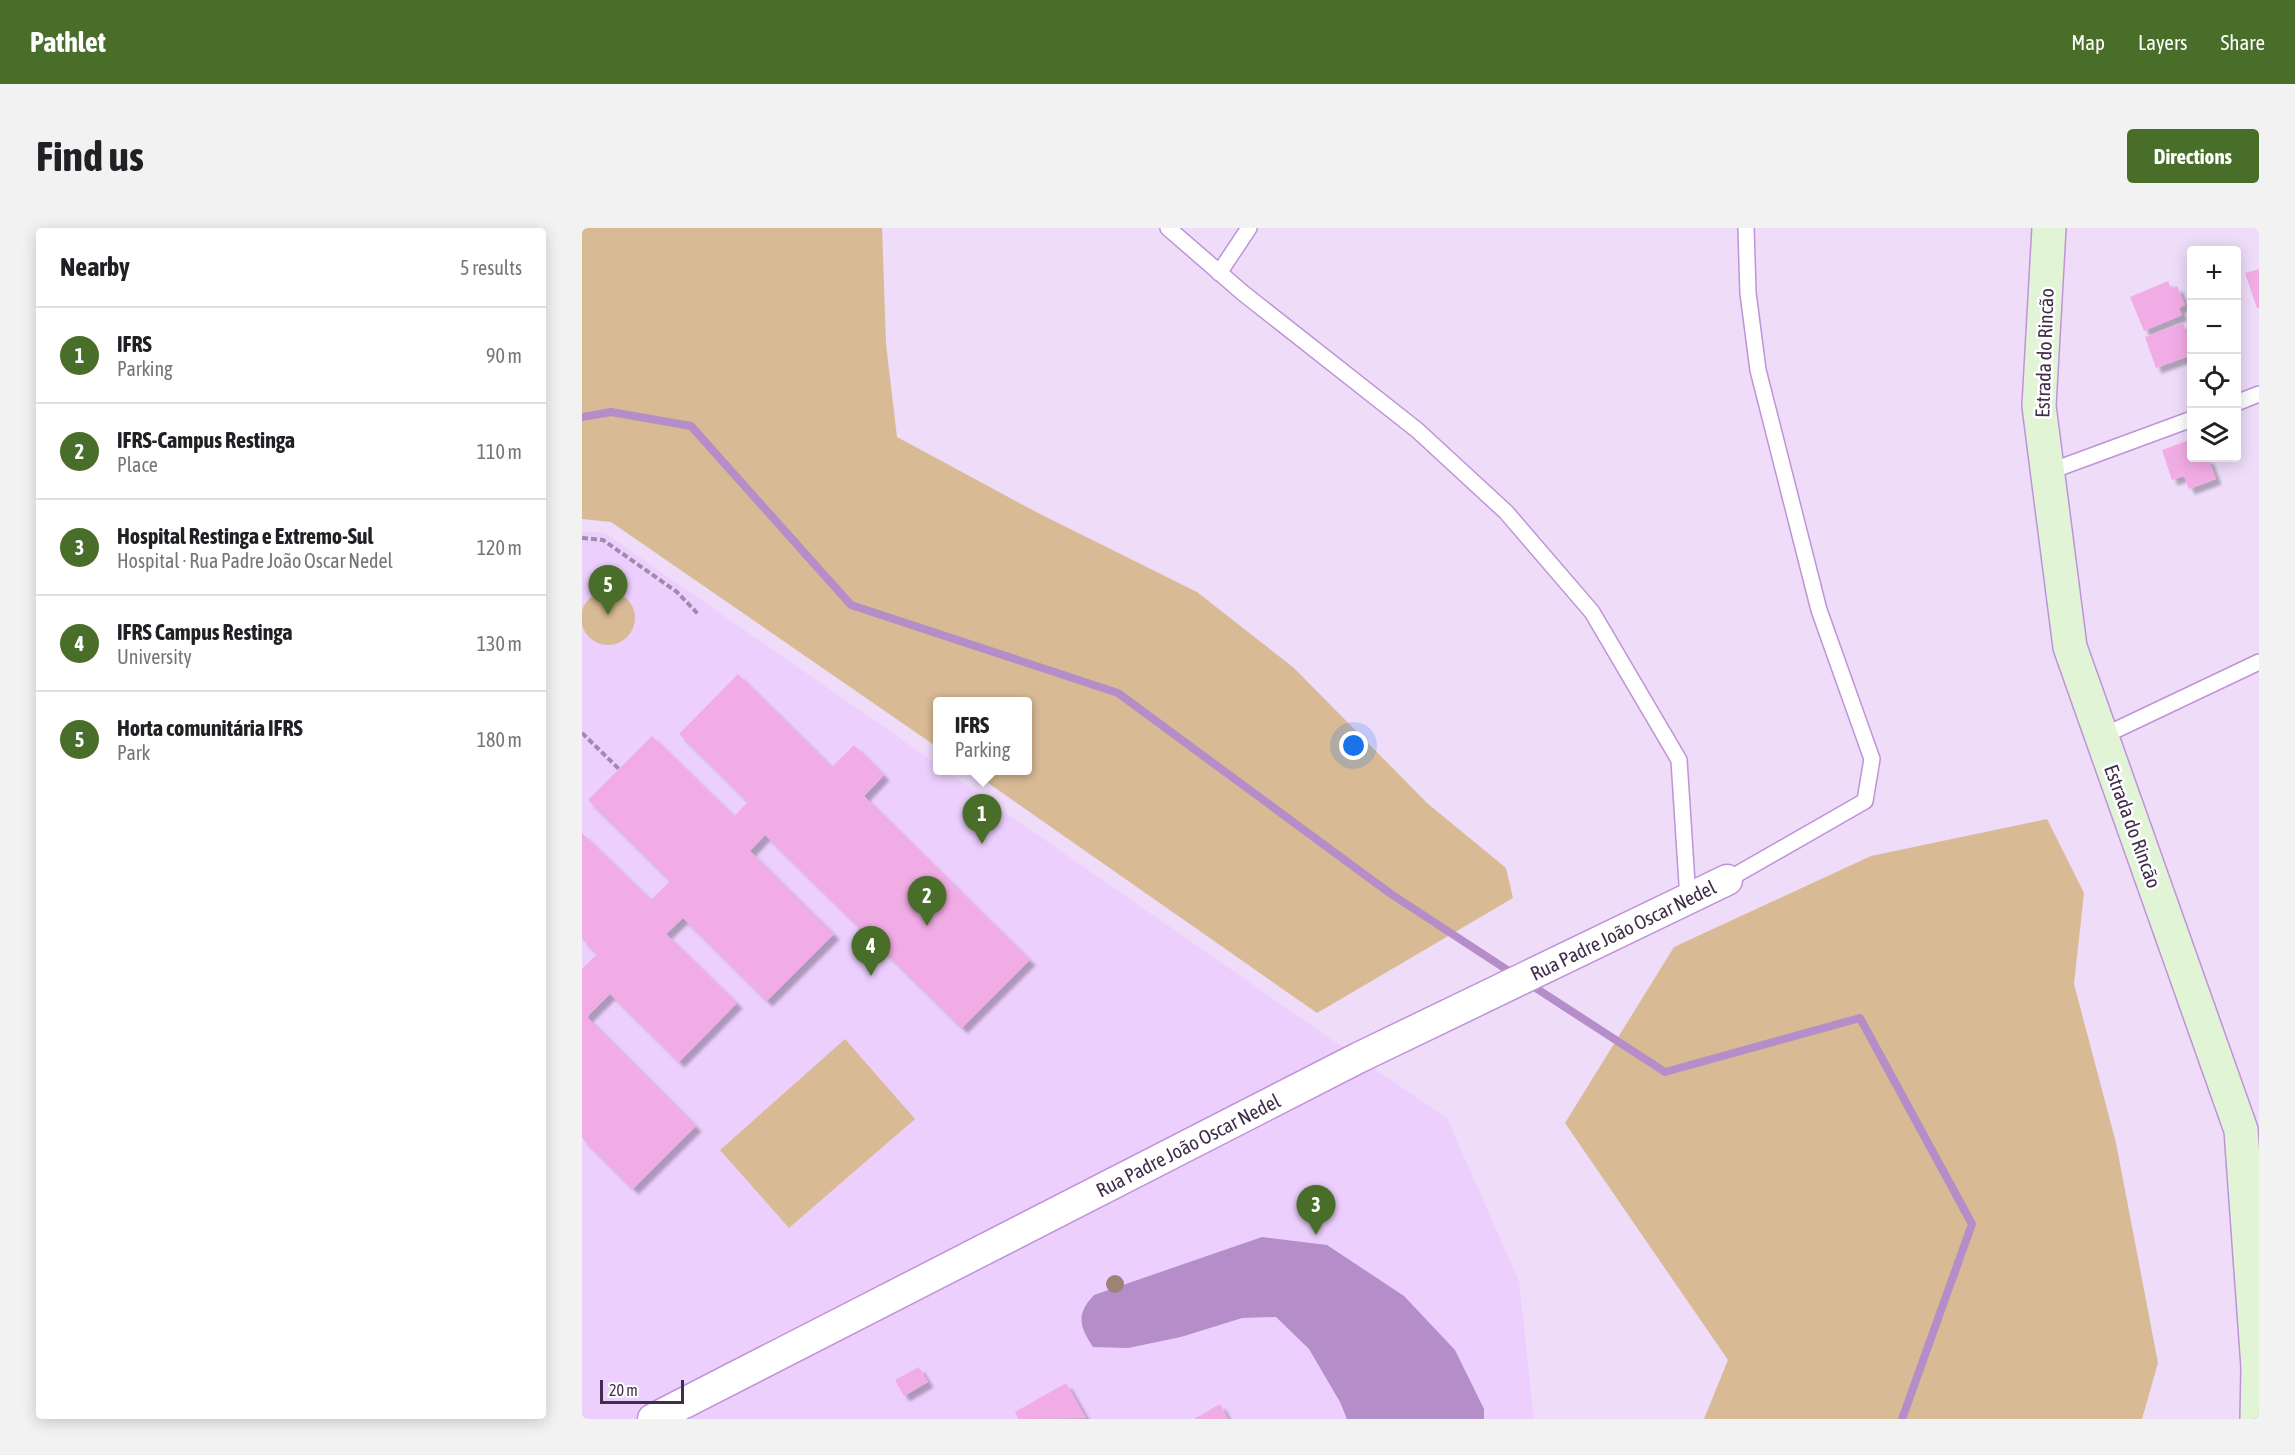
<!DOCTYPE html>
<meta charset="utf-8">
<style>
:root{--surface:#fff;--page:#f2f2f2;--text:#202124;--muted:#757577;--line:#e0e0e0;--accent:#486e29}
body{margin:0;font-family:"Asap Condensed",sans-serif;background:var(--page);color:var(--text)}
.controls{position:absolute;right:18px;top:18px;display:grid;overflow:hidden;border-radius:6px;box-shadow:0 3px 15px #0003}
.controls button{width:54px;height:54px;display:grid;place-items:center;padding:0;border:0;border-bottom:2px solid var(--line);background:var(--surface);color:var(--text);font:30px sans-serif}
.scale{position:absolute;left:18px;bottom:15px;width:84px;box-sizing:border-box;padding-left:6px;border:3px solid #402d4a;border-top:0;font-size:16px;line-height:21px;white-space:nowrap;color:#402d4a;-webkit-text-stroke:4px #fff;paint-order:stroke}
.you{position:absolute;left:772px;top:518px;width:21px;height:21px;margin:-15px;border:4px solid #fff;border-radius:50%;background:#1a73e8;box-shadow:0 0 0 9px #1a73e833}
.badge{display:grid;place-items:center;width:39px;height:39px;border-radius:50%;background:var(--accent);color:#fff;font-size:20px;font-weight:700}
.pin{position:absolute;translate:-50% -50px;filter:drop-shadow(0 2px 3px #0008)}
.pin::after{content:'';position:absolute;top:32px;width:21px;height:18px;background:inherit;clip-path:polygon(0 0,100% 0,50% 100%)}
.popup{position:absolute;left:351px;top:469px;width:99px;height:78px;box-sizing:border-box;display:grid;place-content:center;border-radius:6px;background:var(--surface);filter:drop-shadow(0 2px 4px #0005);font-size:20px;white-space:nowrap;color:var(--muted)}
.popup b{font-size:22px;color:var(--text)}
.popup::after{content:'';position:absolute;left:50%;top:100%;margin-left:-12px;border:12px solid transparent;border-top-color:var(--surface)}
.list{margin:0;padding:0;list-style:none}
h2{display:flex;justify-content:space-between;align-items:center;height:78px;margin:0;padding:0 24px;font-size:26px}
h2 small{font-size:20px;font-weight:400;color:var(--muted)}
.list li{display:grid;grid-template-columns:39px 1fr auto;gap:18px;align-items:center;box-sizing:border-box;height:96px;padding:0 24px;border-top:2px solid var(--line)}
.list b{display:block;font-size:22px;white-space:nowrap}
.list p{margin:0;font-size:20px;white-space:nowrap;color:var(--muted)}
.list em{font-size:20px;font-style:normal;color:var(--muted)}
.icon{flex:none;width:33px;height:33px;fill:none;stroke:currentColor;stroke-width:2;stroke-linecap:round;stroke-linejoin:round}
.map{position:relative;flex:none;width:1677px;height:1191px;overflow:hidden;border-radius:6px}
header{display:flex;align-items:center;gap:36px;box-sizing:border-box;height:84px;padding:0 30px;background:var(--accent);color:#fff}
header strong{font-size:28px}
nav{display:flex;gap:33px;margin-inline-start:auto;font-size:21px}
.intro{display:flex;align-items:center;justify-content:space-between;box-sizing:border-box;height:144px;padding:0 36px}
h1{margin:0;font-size:42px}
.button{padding:15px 27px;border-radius:6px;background:var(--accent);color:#fff;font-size:21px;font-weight:700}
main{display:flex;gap:36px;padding:0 36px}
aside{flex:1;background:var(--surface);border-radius:6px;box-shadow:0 3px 15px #0003}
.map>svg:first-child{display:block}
</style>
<header>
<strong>Pathlet</strong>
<nav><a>Map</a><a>Layers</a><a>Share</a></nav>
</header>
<div class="intro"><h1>Find us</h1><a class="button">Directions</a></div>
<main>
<aside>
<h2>Nearby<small>5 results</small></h2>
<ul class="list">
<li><span class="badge">1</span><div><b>IFRS</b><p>Parking</p></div><em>90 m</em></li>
<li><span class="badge">2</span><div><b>IFRS-Campus Restinga</b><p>Place</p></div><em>110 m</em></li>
<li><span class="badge">3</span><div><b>Hospital Restinga e Extremo-Sul</b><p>Hospital · Rua Padre João Oscar Nedel</p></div><em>120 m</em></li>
<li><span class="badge">4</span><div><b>IFRS Campus Restinga</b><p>University</p></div><em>130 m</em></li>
<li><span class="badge">5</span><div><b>Horta comunitária IFRS</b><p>Park</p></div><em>180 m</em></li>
</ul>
</aside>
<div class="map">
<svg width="1677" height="1191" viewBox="0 0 1677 1191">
<defs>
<filter id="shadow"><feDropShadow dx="5.5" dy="5.5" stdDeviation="1.5" flood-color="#0004"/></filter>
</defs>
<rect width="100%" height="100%" fill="#eedcf9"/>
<path fill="#edcffe" d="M0 303 23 305 355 536V542L364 543 776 830 865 890 937 1053 952 1191H0Z"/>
<path fill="#d8ba95" d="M0 0H300L304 116 315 209 456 285 615 364 712 440 845 575 924 640 931 670 735 785 389 543 445 542V474H355V519L29 294 0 291Z
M-1 390a27 27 0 1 1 54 0a27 27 0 1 1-54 0Z
M1465 591 1502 665 1492 756 1534 915 1576 1135 1560 1191H1122L1146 1132 983 895 1092 719 1289 628Z
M263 811 333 891 207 1000 138 922Z"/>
<path fill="#b48dc9" d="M680 1009 745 1017 822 1068 873 1122 902 1181V1191H765L758 1174 727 1121 694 1089 660 1090 599 1109 546 1120 511 1119C497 1098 494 1086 512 1067Z"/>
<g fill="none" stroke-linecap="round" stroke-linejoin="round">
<path stroke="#b48dc9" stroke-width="8" d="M0 189 29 184 109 198 269 377 536 465 809 666 933 747
M946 755 1083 844 1278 790 1390 996 1320 1191"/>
</g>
<path fill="#f2ace5" filter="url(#shadow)" d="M1677 41V80H1675L1663 45Z
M1586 53 1589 61 1595 58 1603 77 1597 80 1600 87 1562 103 1548 69Z
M1601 95 1610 119V127L1574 140 1563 109Z
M1610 211V230H1626L1634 251 1607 261 1602 248 1590 252 1580 222Z
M156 446 250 539 272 517 302 547 282 568 448 732 380 800 183 607 168 623 252 706 185 773 101 690 84 706 155 775 97 834 28 766 5 789 114 898 51 961 0 910V741L15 726 0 711V605L69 672 88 653 6 572 70 508 152 588 166 574 97 506Z
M337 1139 346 1154 322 1168 313 1152Z
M484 1155 504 1190 436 1191 433 1184Z
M638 1176 646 1191H612Z"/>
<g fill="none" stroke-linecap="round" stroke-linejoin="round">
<g stroke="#bf93d8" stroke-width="18">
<path id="lane" d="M586 0 661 65 835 202 924 284 1010 384 1097 532 1106 671
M637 45 667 0
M1654 175 1677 166
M1466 244 1610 191
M1519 509 1677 434
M1145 652 1283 573 1290 531 1237 382 1176 142 1166 65 1164 0"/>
</g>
<g stroke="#bf93d8" stroke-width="33">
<path id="street" d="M71 1191 776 830 1145 652"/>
</g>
<g stroke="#bf93d8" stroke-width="36">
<path id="secondary" d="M1467 0 1457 178 1488 419 1659 902 1676 1139 1675 1191"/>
</g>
<path stroke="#9f8ca9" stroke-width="4" stroke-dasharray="6 3" stroke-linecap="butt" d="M0 310 21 312 95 364 117 387
M0 505 37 541"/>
<use href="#lane" stroke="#fff" stroke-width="15"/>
<use href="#street" stroke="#fff" stroke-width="30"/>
<use href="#secondary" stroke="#e2f4d6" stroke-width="33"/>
</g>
<circle fill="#9d8375" cx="533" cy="1056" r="9"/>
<g text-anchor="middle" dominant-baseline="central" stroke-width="5" stroke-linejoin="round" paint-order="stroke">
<g font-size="20" fill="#402d4a" stroke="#fff">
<text transform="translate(1462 125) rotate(-88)">Estrada do Rincão</text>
<text transform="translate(1551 598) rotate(70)">Estrada do Rincão</text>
<text transform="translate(1041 702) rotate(-26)">Rua Padre João Oscar Nedel</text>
<text transform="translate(606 917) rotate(-27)">Rua Padre João Oscar Nedel</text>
</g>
</g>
</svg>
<div class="controls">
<button>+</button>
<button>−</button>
<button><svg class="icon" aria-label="locate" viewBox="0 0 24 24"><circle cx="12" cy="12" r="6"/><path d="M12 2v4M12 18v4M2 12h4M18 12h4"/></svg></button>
<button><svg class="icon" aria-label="layers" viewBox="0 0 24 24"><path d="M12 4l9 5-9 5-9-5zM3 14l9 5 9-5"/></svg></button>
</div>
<div class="scale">20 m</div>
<div class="you"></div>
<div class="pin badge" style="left:400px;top:616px">1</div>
<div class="popup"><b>IFRS</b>Parking</div>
<div class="pin badge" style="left:345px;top:698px">2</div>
<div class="pin badge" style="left:734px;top:1007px">3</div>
<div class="pin badge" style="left:289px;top:748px">4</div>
<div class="pin badge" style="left:26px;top:387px">5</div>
</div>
</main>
